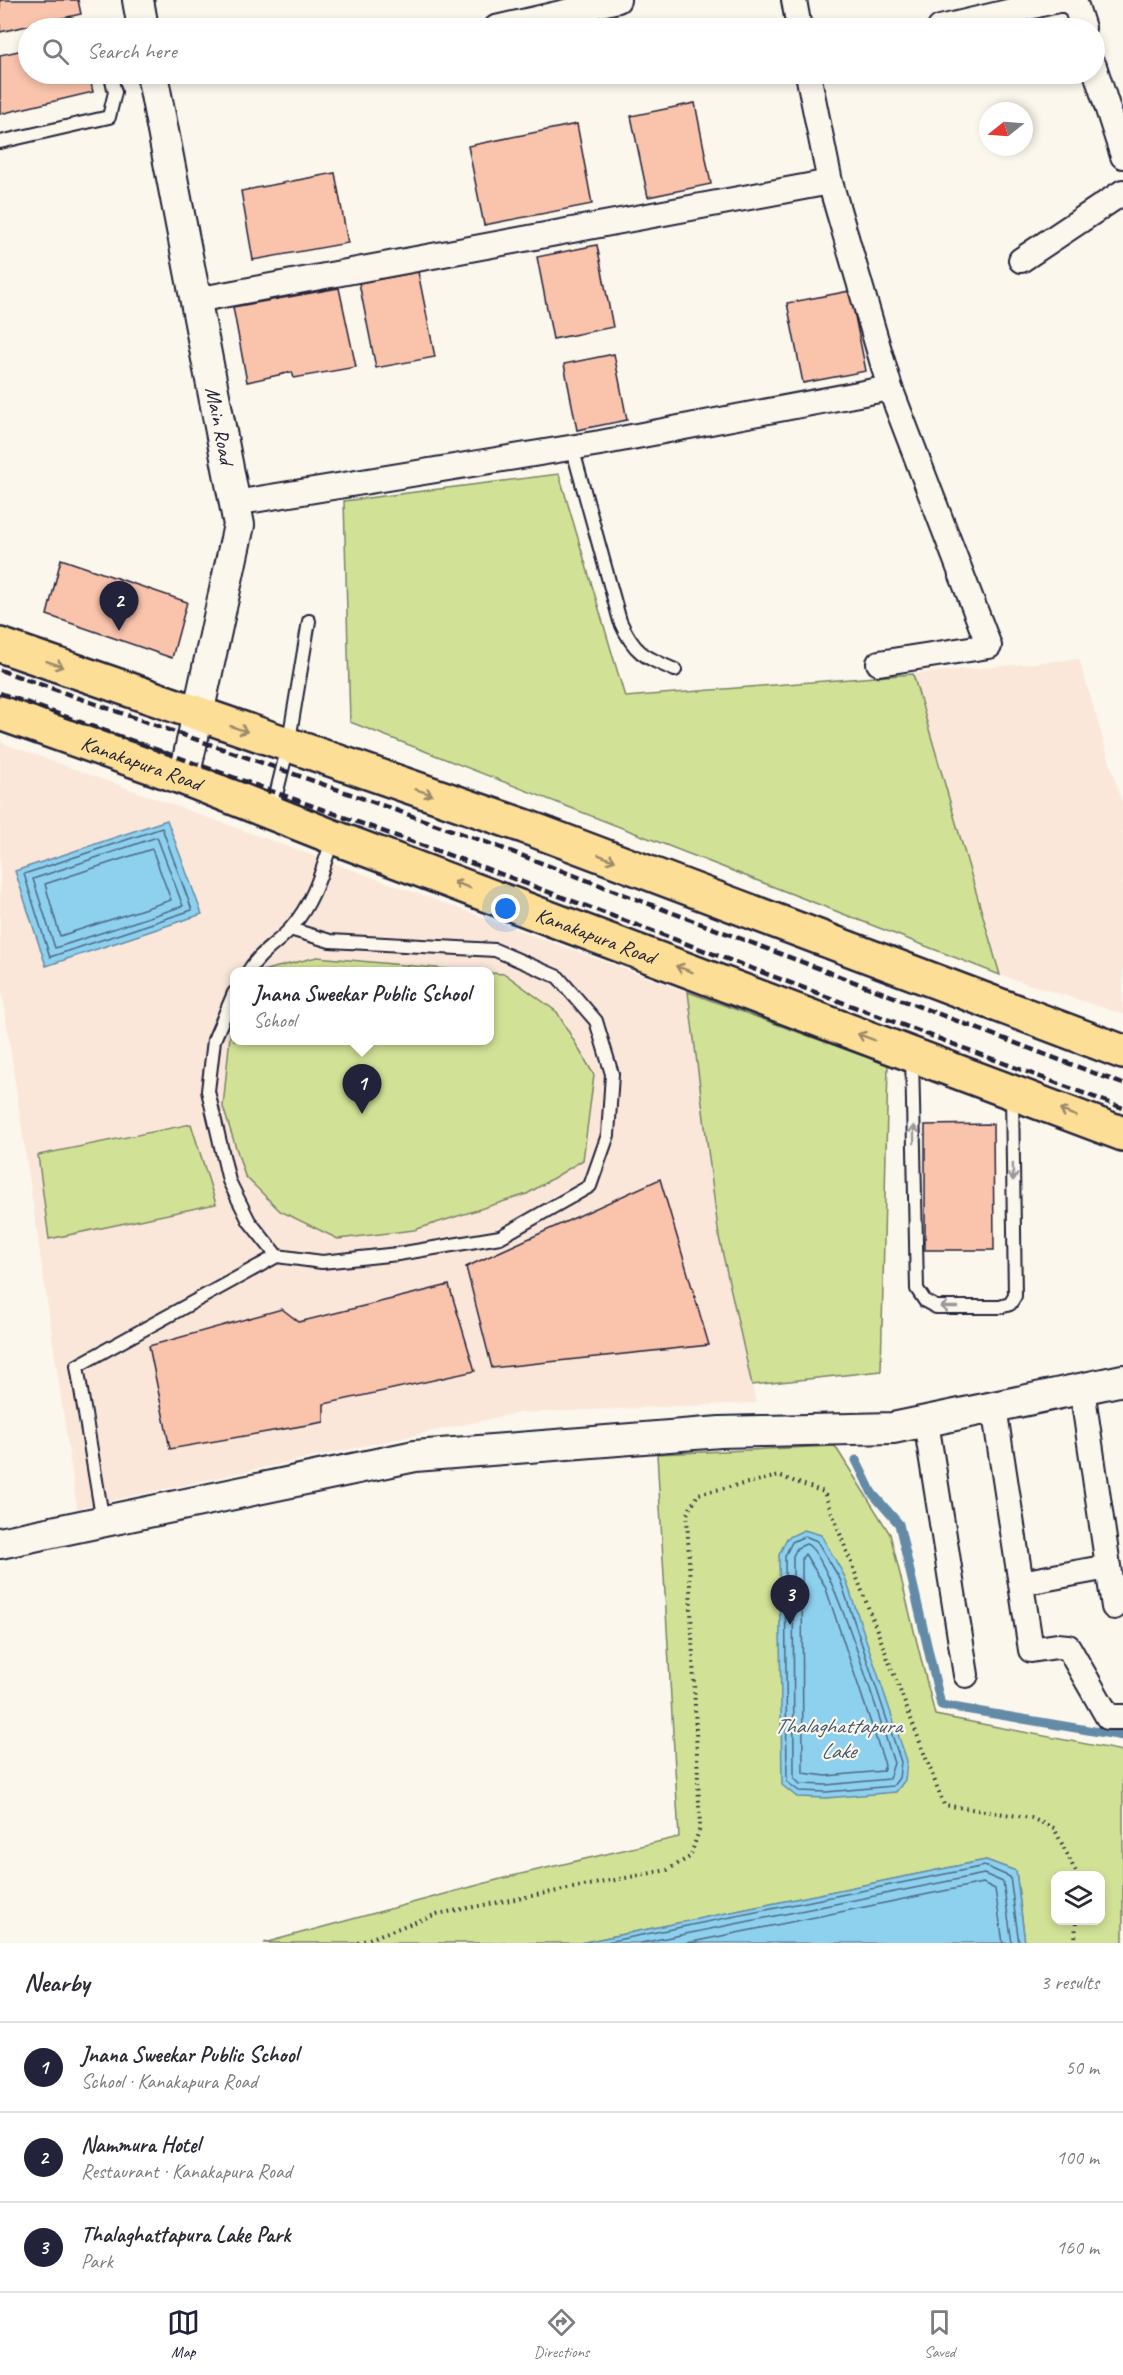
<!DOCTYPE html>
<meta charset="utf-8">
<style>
:root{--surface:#fff;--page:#f2f2f3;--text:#2b2b33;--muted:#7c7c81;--line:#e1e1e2;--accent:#22223b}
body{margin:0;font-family:Caveat,sans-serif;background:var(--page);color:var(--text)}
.controls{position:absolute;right:18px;bottom:18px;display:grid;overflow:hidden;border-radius:12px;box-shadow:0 3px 9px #0003}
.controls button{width:54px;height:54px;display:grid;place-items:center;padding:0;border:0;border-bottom:2px solid var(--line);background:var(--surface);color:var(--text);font:30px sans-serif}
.compass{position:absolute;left:979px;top:102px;width:54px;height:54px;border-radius:50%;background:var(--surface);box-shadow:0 3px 9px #0003;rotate:253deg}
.you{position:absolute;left:506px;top:909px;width:21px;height:21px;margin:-15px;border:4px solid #fff;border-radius:50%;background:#1a73e8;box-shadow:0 0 0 9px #1a73e833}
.badge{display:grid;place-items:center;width:39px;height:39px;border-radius:50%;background:var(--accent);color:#fff;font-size:20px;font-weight:700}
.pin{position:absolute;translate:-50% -50px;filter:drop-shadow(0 2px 3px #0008)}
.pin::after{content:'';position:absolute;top:32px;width:21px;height:18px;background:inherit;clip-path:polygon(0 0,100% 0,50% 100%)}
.popup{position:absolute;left:230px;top:967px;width:264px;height:78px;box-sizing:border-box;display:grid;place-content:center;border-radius:12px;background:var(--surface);filter:drop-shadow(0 2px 4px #0005);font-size:20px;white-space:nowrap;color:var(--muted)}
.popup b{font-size:22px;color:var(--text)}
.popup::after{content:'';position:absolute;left:50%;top:100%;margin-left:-12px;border:12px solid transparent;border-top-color:var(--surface)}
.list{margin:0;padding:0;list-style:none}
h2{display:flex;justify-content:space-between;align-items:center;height:78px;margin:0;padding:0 24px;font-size:26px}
h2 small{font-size:20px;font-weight:400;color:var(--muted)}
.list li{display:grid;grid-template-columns:39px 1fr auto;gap:18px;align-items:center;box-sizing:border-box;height:90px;padding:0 24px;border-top:2px solid var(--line)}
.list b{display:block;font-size:22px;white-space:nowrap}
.list p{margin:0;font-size:20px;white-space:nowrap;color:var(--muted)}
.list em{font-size:20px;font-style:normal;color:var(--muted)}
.icon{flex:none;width:33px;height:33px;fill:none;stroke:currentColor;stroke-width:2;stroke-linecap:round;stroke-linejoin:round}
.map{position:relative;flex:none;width:1123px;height:1943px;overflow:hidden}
.search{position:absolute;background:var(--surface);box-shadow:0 3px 9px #0003;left:18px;right:18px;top:18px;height:66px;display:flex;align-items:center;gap:15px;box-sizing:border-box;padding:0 21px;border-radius:33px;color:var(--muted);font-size:22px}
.sheet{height:348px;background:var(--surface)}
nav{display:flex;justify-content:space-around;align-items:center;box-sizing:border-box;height:84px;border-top:2px solid var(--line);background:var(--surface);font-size:16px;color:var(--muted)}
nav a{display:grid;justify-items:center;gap:3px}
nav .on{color:var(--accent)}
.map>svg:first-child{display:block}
</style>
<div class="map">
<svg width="1123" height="1943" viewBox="0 0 1123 1943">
<rect width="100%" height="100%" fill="#fbf7ec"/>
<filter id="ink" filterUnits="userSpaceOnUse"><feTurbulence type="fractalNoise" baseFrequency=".0167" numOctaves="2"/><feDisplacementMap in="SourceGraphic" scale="12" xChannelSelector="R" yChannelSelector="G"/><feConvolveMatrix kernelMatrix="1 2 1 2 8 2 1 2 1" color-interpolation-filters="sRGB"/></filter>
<g filter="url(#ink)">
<path fill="#fae7d9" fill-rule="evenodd" d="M1079 659 1123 806V1014L1000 975 913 674Z
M0 742 688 992 719 1237 756 1403 517 1413 77 1508 0 978ZM234 972H490V1040H234Z"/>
<path fill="#d1e296" stroke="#7a8268" stroke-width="1.5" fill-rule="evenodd" d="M559 474 625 697 913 674 1000 975 350 722 344 501Z
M317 957 468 971H262Z
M490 973 505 974 557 1012 594 1075 583 1160 527 1194 414 1230 338 1239 280 1211 245 1176 223 1107 231 1026 234 1020V1040H490Z
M688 992 888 1065 881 1371 752 1385 719 1237Z
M191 1124 216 1204 49 1239 38 1155Z
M835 1446 890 1534 935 1715 1123 1751V1943H1025L1016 1871 986 1860 580 1943H264L508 1877 679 1837 657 1454ZM1056 1876H1100V1920H1056Z"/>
<path fill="#8ed1ef" stroke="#638ba7" stroke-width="1.5" d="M167 820 202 914 46 966 15 871Z
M804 1530 821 1535 845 1577 907 1761 905 1780 896 1792 826 1798 797 1797 782 1785 779 1555 787 1538Z
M986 1860 1016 1871 1025 1943H580Z"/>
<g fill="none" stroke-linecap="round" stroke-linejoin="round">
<path stroke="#4d6883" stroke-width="1.5" d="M162 828 192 910 50 957 24 874Z
M157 837 183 906 55 948 33 879Z
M152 849 171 900 60 936 45 884Z
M805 1536 817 1541 840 1579 901 1762 899 1778 893 1786 826 1792 799 1791 787 1782 785 1556 792 1542Z
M806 1544C830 1551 883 1731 894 1763L889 1779 826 1785 800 1784 794 1778 793 1556 797 1548Z
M805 1554 825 1586 885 1765 883 1771 826 1776 803 1773 802 1558Z
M602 1943 985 1866 1010 1877 1019 1943
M641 1943 984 1874 1003 1882 1012 1943
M687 1943 983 1883 995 1889 1003 1943"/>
<path stroke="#638ba7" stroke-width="9" d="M856 1460 872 1493 899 1524 941 1705 1123 1736"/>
</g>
<path fill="#f9c3ac" stroke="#22223b" stroke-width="1.5" d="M0 0H78L81 14 0 32Z
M28 49V74H89L93 92 0 114V55Z
M695 103 711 184 648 197 631 116Z
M577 124 592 204 484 225 468 146Z
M335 173 348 243 253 260 241 191Z
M597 245 613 327 553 339 537 257Z
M418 272 435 357 376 368 359 283Z
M339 288 356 367 294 378 292 372 247 382 233 307Z
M850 291 866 371 803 383 787 303Z
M614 354 627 420 577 430 564 364Z
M61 559 187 602 172 658 47 615Z
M993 1124 994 1250H925V1125Z
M660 1179 709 1345 492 1368 466 1267Z
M449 1285 475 1371 324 1404V1422L170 1449 149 1346 282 1309 299 1322Z"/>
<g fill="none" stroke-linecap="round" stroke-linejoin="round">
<g stroke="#22223b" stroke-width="16">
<path id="service" d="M0 142 109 117 115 92 110 74
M572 447 620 621C634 653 644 657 675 670
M272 811 288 746 309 621
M248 972C259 953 277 944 291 928 314 902 322 870 333 838
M234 993 214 1040 208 1091 229 1181 249 1221 277 1256
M912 1056 917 1289 925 1301 936 1307H1000L1010 1304 1015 1296 1012 1096
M103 1522 77 1366 277 1256 322 1262 398 1254 500 1237 590 1186 608 1135 612 1074 596 1021 558 977 495 950 330 941 290 929"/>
</g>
<g stroke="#22223b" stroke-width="28">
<path id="minor" d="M794 0 799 28
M496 28 618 0
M940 28 1058 0H1067L1076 6 1083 28
M1094 66 1123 156
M808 74 830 182 890 388 989 646 879 663
M1021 260 1123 192
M196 300 830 182
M235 503 600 443 890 388
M1082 1389 1114 1607
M994 1407 1031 1650 1057 1646 1068 1647 1108 1717H1123
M926 1422 966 1675
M1021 1583 1108 1567"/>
</g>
<g stroke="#22223b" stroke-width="34">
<g id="tertiary">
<path d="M138 0 143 28"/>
<path id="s1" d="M152 74 239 525 184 778"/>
<path d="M0 1543 415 1456 720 1432 893 1428 1123 1380"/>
</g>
</g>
<g stroke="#22223b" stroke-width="38">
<g id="trunk">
<path d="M0 645 524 826 1123 1052"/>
<path id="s2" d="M0 713 184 778 333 837 1123 1134"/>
</g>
</g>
<path stroke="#22223b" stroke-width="4" stroke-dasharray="1.5 4.5" stroke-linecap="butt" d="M358 1943 437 1914 667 1870 690 1857 700 1828 687 1514 698 1494 779 1476 824 1492 944 1805 1031 1818 1054 1828 1078 1876
M1075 1943 1076 1920"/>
<use href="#service" stroke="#fbf7ec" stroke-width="12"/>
<use href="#minor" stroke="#fbf7ec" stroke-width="24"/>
<use href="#tertiary" stroke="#fbf7ec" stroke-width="30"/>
<use href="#trunk" stroke="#fdde96" stroke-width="33"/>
<path stroke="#22223b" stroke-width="4.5" stroke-dasharray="9 4.5" stroke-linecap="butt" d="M0 670 494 845 1123 1084
M0 693 482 867 1123 1108"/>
</g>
<defs><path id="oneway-shaft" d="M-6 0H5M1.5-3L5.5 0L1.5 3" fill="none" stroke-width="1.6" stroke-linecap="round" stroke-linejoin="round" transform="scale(1.5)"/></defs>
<g stroke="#9a896d">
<use href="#oneway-shaft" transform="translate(55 664) rotate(19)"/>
<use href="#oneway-shaft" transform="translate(239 729) rotate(19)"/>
<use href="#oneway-shaft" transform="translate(424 792) rotate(19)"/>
<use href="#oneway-shaft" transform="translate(607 858) rotate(21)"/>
<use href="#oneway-shaft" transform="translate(462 885) rotate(-159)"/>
<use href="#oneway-shaft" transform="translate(684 969) rotate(-159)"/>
<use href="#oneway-shaft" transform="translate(866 1037) rotate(-159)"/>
<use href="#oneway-shaft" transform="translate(1068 1113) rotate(-159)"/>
</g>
<g stroke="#99979c">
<use href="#oneway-shaft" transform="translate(914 1134) rotate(-91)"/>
<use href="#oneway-shaft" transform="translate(1013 1172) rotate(89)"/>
<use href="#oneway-shaft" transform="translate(949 1307) rotate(180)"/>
</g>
</g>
<g text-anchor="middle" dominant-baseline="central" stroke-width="4.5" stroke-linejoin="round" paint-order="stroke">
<g font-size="21" fill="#22223b" stroke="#fbf7ec">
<text stroke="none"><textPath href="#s1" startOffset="358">Main Road</textPath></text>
<text stroke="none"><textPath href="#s2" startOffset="150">Kanakapura Road</textPath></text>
<text stroke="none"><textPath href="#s2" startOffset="636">Kanakapura Road</textPath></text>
</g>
<g font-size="22" font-style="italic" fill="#425771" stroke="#fbf7ec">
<text x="838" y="1726">Thalaghattapura<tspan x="838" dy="25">Lake</tspan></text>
</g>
</g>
</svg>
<div class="controls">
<button><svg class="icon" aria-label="layers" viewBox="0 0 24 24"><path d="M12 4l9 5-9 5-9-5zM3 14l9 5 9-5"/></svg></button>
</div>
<svg class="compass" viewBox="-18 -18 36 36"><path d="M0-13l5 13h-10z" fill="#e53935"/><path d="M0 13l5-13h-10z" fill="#7c7c81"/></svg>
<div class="you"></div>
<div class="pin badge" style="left:362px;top:1114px">1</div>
<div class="popup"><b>Jnana Sweekar Public School</b>School</div>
<div class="pin badge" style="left:119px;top:631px">2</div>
<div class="pin badge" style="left:790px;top:1625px">3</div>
<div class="search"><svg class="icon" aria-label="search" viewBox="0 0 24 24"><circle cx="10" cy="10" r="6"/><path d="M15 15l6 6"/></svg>Search here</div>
</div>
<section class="sheet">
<h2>Nearby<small>3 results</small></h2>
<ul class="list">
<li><span class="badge">1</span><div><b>Jnana Sweekar Public School</b><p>School · Kanakapura Road</p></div><em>50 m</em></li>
<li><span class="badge">2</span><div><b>Nammura Hotel</b><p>Restaurant · Kanakapura Road</p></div><em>100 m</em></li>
<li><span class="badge">3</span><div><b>Thalaghattapura Lake Park</b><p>Park</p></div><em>160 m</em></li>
</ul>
</section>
<nav>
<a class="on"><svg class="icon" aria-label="map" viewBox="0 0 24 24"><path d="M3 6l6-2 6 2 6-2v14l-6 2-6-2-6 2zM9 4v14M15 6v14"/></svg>Map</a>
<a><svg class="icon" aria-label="directions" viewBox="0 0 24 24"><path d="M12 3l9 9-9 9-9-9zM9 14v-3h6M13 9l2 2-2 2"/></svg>Directions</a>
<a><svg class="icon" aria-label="saved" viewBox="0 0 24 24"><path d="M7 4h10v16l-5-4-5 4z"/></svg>Saved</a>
</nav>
